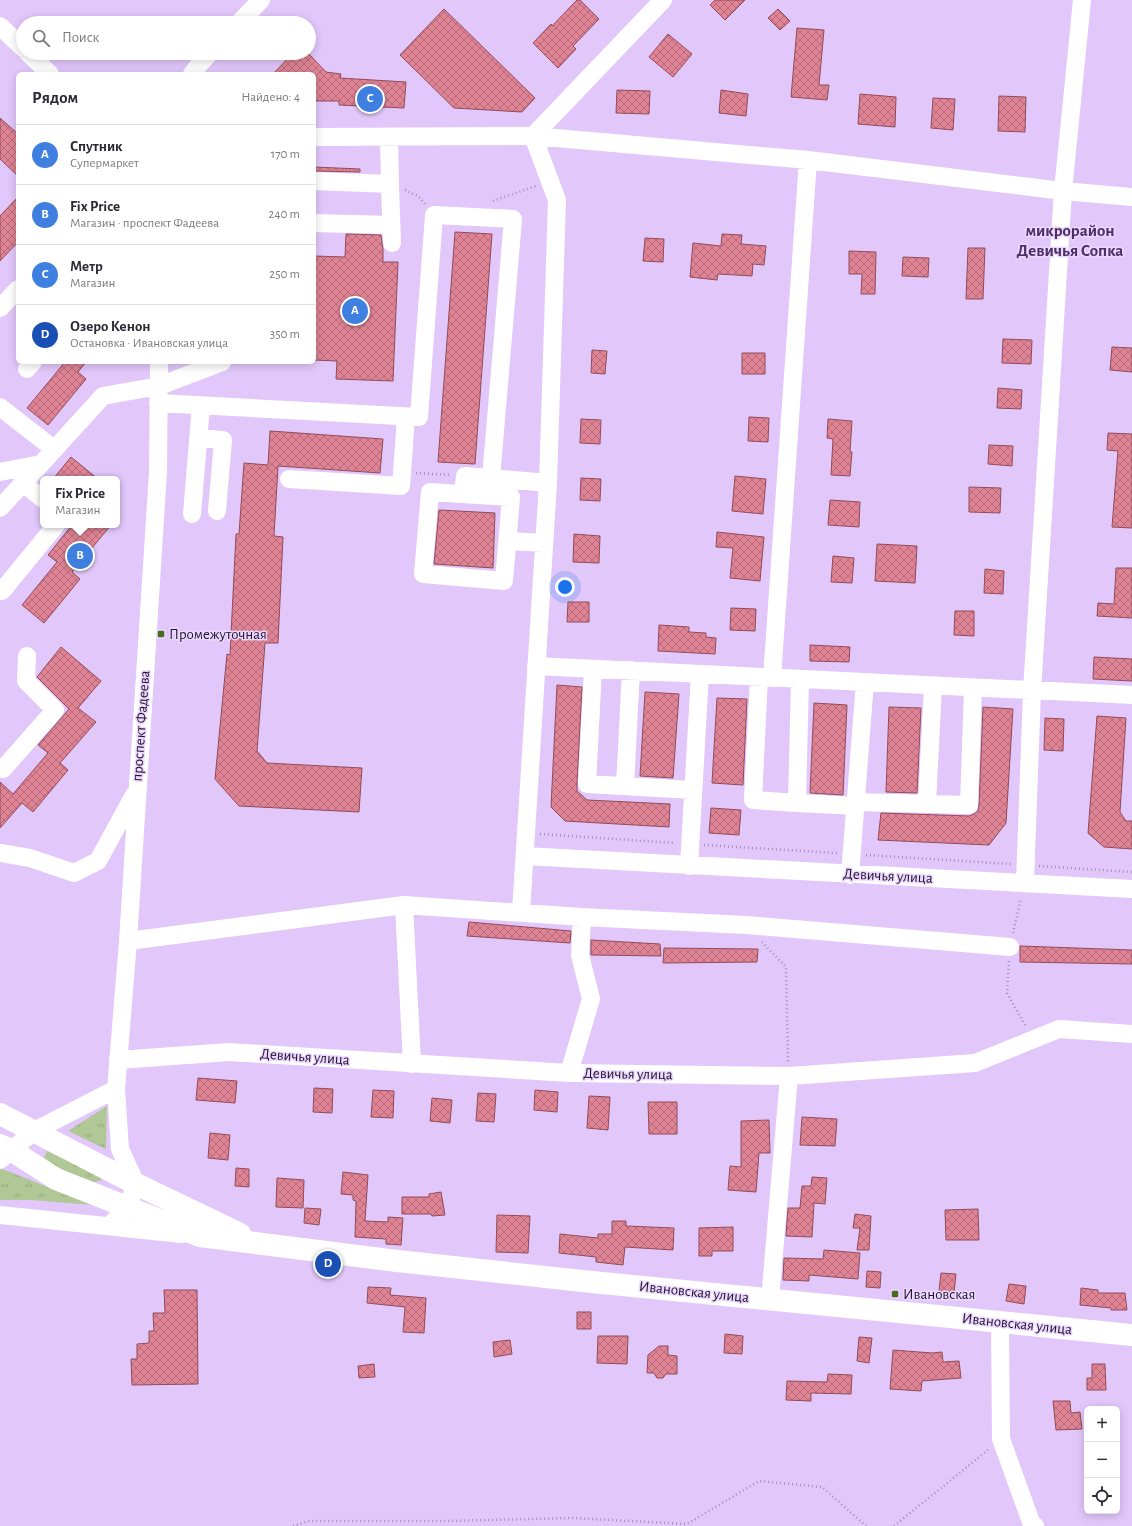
<!DOCTYPE html>
<html lang="ru">
<meta charset="utf-8">
<style>
:root{--surface:#fff;--page:#f7f7f7;--text:#2b2b33;--muted:#7c7c81;--line:#e1e1e2;--accent:#4d6b20}
body{margin:0;font-family:"Alegreya Sans",sans-serif;background:var(--page);color:var(--text)}
.controls{position:absolute;right:12px;bottom:12px;display:grid;overflow:hidden;border-radius:6px;box-shadow:0 2px 10px #0003}
.controls button{width:36px;height:36px;display:grid;place-items:center;padding:0;border:0;border-bottom:1px solid var(--line);background:var(--surface);color:var(--text);font:20px sans-serif}
.you{position:absolute;left:565px;top:587px;width:14px;height:14px;margin:-10px;border:3px solid #fff;border-radius:50%;background:#1a73e8;box-shadow:0 0 0 6px #1a73e833}
.badge{display:grid;place-items:center;width:26px;height:26px;border-radius:50%;background:var(--accent);color:#fff;font-size:13px;font-weight:700}
.pin{position:absolute;translate:-50% -50%;border:2px solid #fff;box-shadow:0 1px 4px #0006}
.popup{position:absolute;left:40px;top:476px;width:80px;height:52px;box-sizing:border-box;display:grid;place-content:center;border-radius:6px;background:var(--surface);filter:drop-shadow(0 1px 3px #0005);font-size:13px;white-space:nowrap;color:var(--muted)}
.popup b{font-size:15px;color:var(--text)}
.popup::after{content:'';position:absolute;left:50%;top:100%;margin-left:-8px;border:8px solid transparent;border-top-color:var(--surface)}
.list{margin:0;padding:0;list-style:none}
h2{display:flex;justify-content:space-between;align-items:center;height:52px;margin:0;padding:0 16px;font-size:17px}
h2 small{font-size:13px;font-weight:400;color:var(--muted)}
.list li{display:grid;grid-template-columns:26px 1fr auto;gap:12px;align-items:center;box-sizing:border-box;height:60px;padding:0 16px;border-top:1px solid var(--line)}
.list b{display:block;font-size:15px;white-space:nowrap}
.list p{margin:0;font-size:13px;white-space:nowrap;color:var(--muted)}
.list em{font-size:13px;font-style:normal;color:var(--muted)}
.icon{flex:none;width:22px;height:22px;fill:none;stroke:currentColor;stroke-width:2;stroke-linecap:round;stroke-linejoin:round}
.map{position:relative;flex:none;width:1132px;height:1526px;overflow:hidden}
.search{position:absolute;background:var(--surface);box-shadow:0 2px 10px #0003;left:16px;top:16px;width:300px;height:44px;display:flex;align-items:center;gap:10px;box-sizing:border-box;padding:0 14px;border-radius:22px;color:var(--muted);font-size:15px}
.panel{position:absolute;background:var(--surface);box-shadow:0 2px 10px #0003;left:16px;top:72px;width:300px;height:292px;border-radius:6px}
.map>svg:first-child{display:block}
</style>
<div class="map">
<svg width="1132" height="1526" viewBox="0 0 1132 1526">
<defs>
<pattern id="grass-tufts" width="24" height="20" patternUnits="userSpaceOnUse"><rect width="24" height="20" fill="#b0c796"/><path d="M3 7l-1-3M5 7V3M7 7l1-3M15 17l-1-3M17 17v-4M19 17l1-3" fill="none" stroke="#97aa82"/></pattern>
<pattern id="building-cross-hatch" width="8" height="8" patternUnits="userSpaceOnUse"><rect width="8" height="8" fill="#e08495"/><path d="M0 0l8 8M0 8l8-8" fill="none" stroke="#b56b7a"/></pattern>
</defs>
<rect width="100%" height="100%" fill="#e2c7fb"/>
<path fill="url(#grass-tufts)" d="M107 1106 106 1149 68 1131Z
M47 1151 98 1173 102 1180 90 1183 43 1160Z
M0 1168 93 1205 31 1200H0Z"/>
<path fill="url(#building-cross-hatch)" stroke="#914b59" d="M577 0H580L599 19 573 46 576 49 558 68 533 43 551 24 552 26Z
M715 0H745L725 20 710 5Z
M444 9 535 98 522 112 454 108 400 55Z
M778 9 790 21 780 30 768 18Z
M797 28 824 30 819 85H829L827 100 791 97Z
M668 34 692 54 673 77 649 57Z
M293 53H308L326 72 341 74 340 78 406 82 404 108 339 105V101H314V74H273Z
M617 90 650 91 649 114 616 113Z
M721 90 748 94 746 116 719 113Z
M860 94 896 97 895 127 858 124Z
M999 96 1026 97 1025 132 998 131Z
M933 98 955 99 953 130 931 128Z
M0 118 18 134V176L0 159Z
M314 167 360 169V172L314 171Z
M18 197V242L0 261V216Z
M455 232 492 234 475 464 438 462Z
M346 234 381 235 383 249V262H398L393 381 336 379 337 361 314 360V256L345 257Z
M722 234 742 235 741 244 766 246 764 265 753 264 752 276 718 274 717 280 690 277 693 243 721 246Z
M645 238 664 239 663 262 643 261Z
M968 248H985L983 299H966Z
M849 251 876 252 875 294H861L862 274H849Z
M903 257 929 258 928 277 902 276Z
M1003 339 1032 340 1031 364 1002 363Z
M1112 347 1132 348V372L1110 370Z
M592 350 607 351 605 374 591 373Z
M742 353H765V374H742Z
M65 362H86L78 372 86 379 48 425 27 408Z
M998 388 1022 390 1021 409 997 408Z
M749 417 769 418 768 442 748 441Z
M581 419 601 420 600 444 580 443Z
M828 419 852 421 850 452H852L850 476 831 475 833 439 827 438Z
M270 431 383 439 380 473 278 466 274 536 283 537 278 643H265L257 751 267 763 362 768 359 812 239 806 215 779 227 654 230 655 236 534H239L244 463 268 465Z
M1108 433 1132 434V528L1112 527 1118 451 1107 450Z
M989 445 1013 446 1012 466 988 464Z
M71 457 98 479H53Z
M735 476 766 479 763 514 732 511Z
M581 478 601 479 600 501 580 500Z
M969 487 1001 488 1000 513 969 512Z
M830 500 860 502 859 527 828 525Z
M439 510 495 513 493 568 434 564Z
M72 525H111L72 572 80 579 44 623 22 605 57 562 48 555Z
M717 532 764 537 760 581 730 578 733 548 716 547Z
M574 534 600 536 599 563 573 562Z
M877 544 917 546 915 583 875 581Z
M833 556 854 558 852 583 831 582Z
M1116 568H1132V618L1097 616 1098 603 1114 604Z
M985 569 1004 571 1003 594 984 593Z
M568 602H589V622H567Z
M731 608 756 609 755 631 730 630Z
M955 611H974V636L954 635Z
M659 625 689 627V632L706 633V637L716 638 715 654 658 651Z
M810 645 850 647 849 662 810 661Z
M61 647 101 681 78 708 96 722 60 763 68 770 33 812 22 803 0 828V782L13 794 48 753 38 745 69 709 37 677Z
M1094 657 1132 659V681L1093 679Z
M557 685 582 687 577 783V791L587 800 670 804 669 827 565 821 551 807Z
M645 692 679 694 673 778 640 776Z
M717 698 747 699 743 785 712 783Z
M814 703 847 705 843 795 810 793Z
M889 707 921 708 917 793 886 792Z
M983 707 1013 709 1006 823 989 845 878 840 881 813 969 816 974 814 978 811 979 805Z
M1097 716 1126 718 1120 812 1126 821H1132V849L1104 847 1088 833Z
M1045 718 1064 719 1063 751 1044 750Z
M711 808 741 810 739 835 709 833Z
M469 922 571 931 570 943 467 936Z
M591 940 660 944 661 956 591 955Z
M1020 946 1132 950V964L1020 962Z
M664 948 758 949 757 962 663 963Z
M198 1078 237 1081 235 1103 196 1100Z
M314 1088 333 1089 332 1113 313 1112Z
M373 1090 394 1091 393 1118 371 1117Z
M535 1090 558 1092 557 1112 534 1110Z
M478 1093 496 1094 494 1122 476 1121Z
M589 1096 610 1097 608 1130 587 1128Z
M432 1098 452 1100 450 1123 430 1121Z
M648 1102H677V1134H649Z
M802 1117 837 1119 835 1146 800 1145Z
M769 1120 770 1153H759L756 1192 728 1190 730 1166 741 1167V1121Z
M210 1133 230 1135 228 1160 208 1158Z
M236 1168 249 1169V1187L235 1186Z
M343 1172 368 1175 365 1221 388 1222V1217L403 1218 401 1245 386 1244V1239L355 1237 356 1201 353 1200V1195L341 1194Z
M812 1177 827 1178 825 1204 814 1203 812 1237 786 1236 788 1208H800L802 1186H811Z
M277 1178 304 1180 303 1208 276 1207Z
M441 1192 445 1215 432 1216 431 1214H402V1197H429V1194Z
M305 1208 321 1209 319 1225 304 1223Z
M978 1209 979 1240H946L945 1210Z
M855 1214 871 1216 869 1250H857L860 1228H853Z
M497 1215 530 1216 528 1253 496 1252Z
M612 1221H626V1226L674 1228 673 1250 625 1247 623 1265 596 1262V1257L559 1253 560 1234 598 1238V1234H612Z
M733 1227V1251H712V1256H699V1228Z
M824 1250 860 1253 858 1279 809 1275V1281L783 1280 784 1258 823 1259Z
M867 1271 881 1272 880 1288 866 1287Z
M941 1273 956 1274 954 1293 939 1291Z
M1009 1284 1026 1286 1024 1304 1006 1301Z
M368 1287 391 1288 390 1295 426 1298 424 1333 403 1332 405 1307 367 1303Z
M1081 1288 1098 1290V1293H1125L1127 1310H1111V1308L1080 1305Z
M164 1290H197L198 1384 132 1385 131 1359H137V1344L149 1343V1331H154L153 1313H165Z
M577 1312H591V1329H577Z
M725 1334 743 1336 742 1354 724 1353Z
M598 1336H628L627 1364 597 1363Z
M859 1337 872 1338 869 1363 857 1361Z
M510 1340 512 1354 494 1357 493 1342Z
M659 1346H668V1355L677 1356V1374H666L663 1378H657L654 1373H647L648 1355Z
M893 1350 932 1353 942 1352 943 1362 959 1361 961 1378 922 1381 921 1391 890 1389Z
M374 1364 375 1377 359 1378 358 1366Z
M1092 1364H1105L1106 1390H1087V1378H1092Z
M828 1374 852 1375 851 1394 811 1393V1401L786 1400 787 1381 827 1382Z
M1053 1401H1070L1071 1413 1080 1412 1082 1429 1056 1430Z"/>
<g fill="none" stroke-linecap="round" stroke-linejoin="round">
<path stroke="#a68fbb" stroke-width="2.5" stroke-dasharray="1 3" stroke-linecap="butt" d="M405 190 418 196 425 204
M493 201 536 186
M416 473 451 475
M540 834 675 843
M704 845 837 853
M866 855 1011 864
M1039 866 1132 872
M1013 933 1021 898
M762 942 786 967 788 1062
M1009 961 1007 993 1026 1027
M293 1526 309 1521H445L574 1518 687 1524 759 1481 822 1487 866 1526
M894 1526 988 1450"/>
<path stroke="#fff" stroke-width="18" d="M239 23 261 0
M0 26 23 48
M28 53 50 74
M192 74 197 67 210 53
M314 137 533 136 808 160 1063 191 1132 197
M389 137 390 184
M314 181 390 184 392 243
M314 223 391 225
M0 308 18 289
M27 369 33 362
M158 403 419 417 434 215 513 219 491 478 548 483
M0 407 54 449
M199 438 223 440 217 511
M41 464 23 483 43 499
M0 472 41 464 103 396 159 386 222 362
M289 479 401 486 406 417
M430 492 511 497 504 581 423 574Z
M463 494 465 476 491 478
M0 508 23 483
M192 514 201 405
M507 541 544 543
M0 589 2 591 56 525
M536 666 1132 695
M593 669 587 784 693 790
M759 677 753 800 797 803
M772 678 808 160
M800 679 797 803 856 806
M0 767 3 769 55 710 26 681 27 656
M625 786 631 670
M856 802 969 805 973 688
M927 804 933 686
M0 853 30 858 74 873 98 861 134 795
M525 856 1132 889
M689 866 700 674
M850 875 865 682
M1025 882 1032 691 1063 191 1082 0
M404 905 412 1064
M521 912 548 483 557 200 533 136 663 0
M128 941 404 905 582 917 746 925 1010 947
M118 1060 229 1052 569 1073 789 1076 975 1063 1059 1029 1132 1034
M569 1073 591 999 580 955 582 917
M0 1160 34 1131 116 1089
M0 1215 182 1234
M109 1226 127 1208 136 1184 120 1149 116 1089 128 941 158 472 159 362
M770 1300 789 1076
M1000 1323 1001 1439 1031 1522 1035 1526"/>
<path stroke="#fff" stroke-width="22" d="M0 1114 136 1184 240 1234
M0 1145 11 1150 56 1179 200 1236 397 1261 592 1282 1132 1335"/>
</g>
<g fill="#4d6b20" stroke="#ecd8ff" stroke-width="1.5">
<rect x="157" y="630" width="8" height="8" rx="2"/>
<rect x="891" y="1290" width="8" height="8" rx="2"/>
</g>
<g text-anchor="middle" dominant-baseline="central" stroke-width="3" stroke-linejoin="round" paint-order="stroke">
<g font-size="15" fill="#22152d" stroke="#ecd8ff" text-anchor="start">
<text x="169" y="634">Промежуточная</text>
<text x="903" y="1294">Ивановская</text>
</g>
<g font-size="15" fill="#22152d" stroke="#ecd8ff">
<text transform="translate(141 726) rotate(-86)">проспект Фадеева</text>
<text transform="translate(888 876) rotate(3)">Девичья улица</text>
<text transform="translate(305 1057) rotate(4)">Девичья улица</text>
<text transform="translate(628 1074) rotate(1)">Девичья улица</text>
<text transform="translate(694 1292) rotate(6)">Ивановская улица</text>
<text transform="translate(1017 1324) rotate(6)">Ивановская улица</text>
</g>
<g font-size="17" font-weight="bold" fill="#4e3065" stroke="#ecd8ff">
<text x="1070" y="230">микрорайон<tspan x="1070" dy="20">Девичья Сопка</tspan></text>
</g>
</g>
</svg>
<div class="controls">
<button>+</button>
<button>−</button>
<button><svg class="icon" aria-label="locate" viewBox="0 0 24 24"><circle cx="12" cy="12" r="6"/><path d="M12 2v4M12 18v4M2 12h4M18 12h4"/></svg></button>
</div>
<div class="you"></div>
<div class="pin badge" style="left:355px;top:311px;background:#3f7fe0">A</div>
<div class="pin badge" style="left:80px;top:556px;background:#3f7fe0">B</div>
<div class="popup"><b>Fix Price</b>Магазин</div>
<div class="pin badge" style="left:370px;top:99px;background:#3f7fe0">C</div>
<div class="pin badge" style="left:328px;top:1264px;background:#1a4fb4">D</div>
<div class="search"><svg class="icon" aria-label="search" viewBox="0 0 24 24"><circle cx="10" cy="10" r="6"/><path d="M15 15l6 6"/></svg>Поиск</div>
<section class="panel">
<h2>Рядом<small>Найдено: 4</small></h2>
<ul class="list">
<li><span class="badge" style="background:#3f7fe0">A</span><div><b>Спутник</b><p>Супермаркет</p></div><em>170 m</em></li>
<li><span class="badge" style="background:#3f7fe0">B</span><div><b>Fix Price</b><p>Магазин · проспект Фадеева</p></div><em>240 m</em></li>
<li><span class="badge" style="background:#3f7fe0">C</span><div><b>Метр</b><p>Магазин</p></div><em>250 m</em></li>
<li><span class="badge" style="background:#1a4fb4">D</span><div><b>Озеро Кенон</b><p>Остановка · Ивановская улица</p></div><em>350 m</em></li>
</ul>
</section>
</div>
